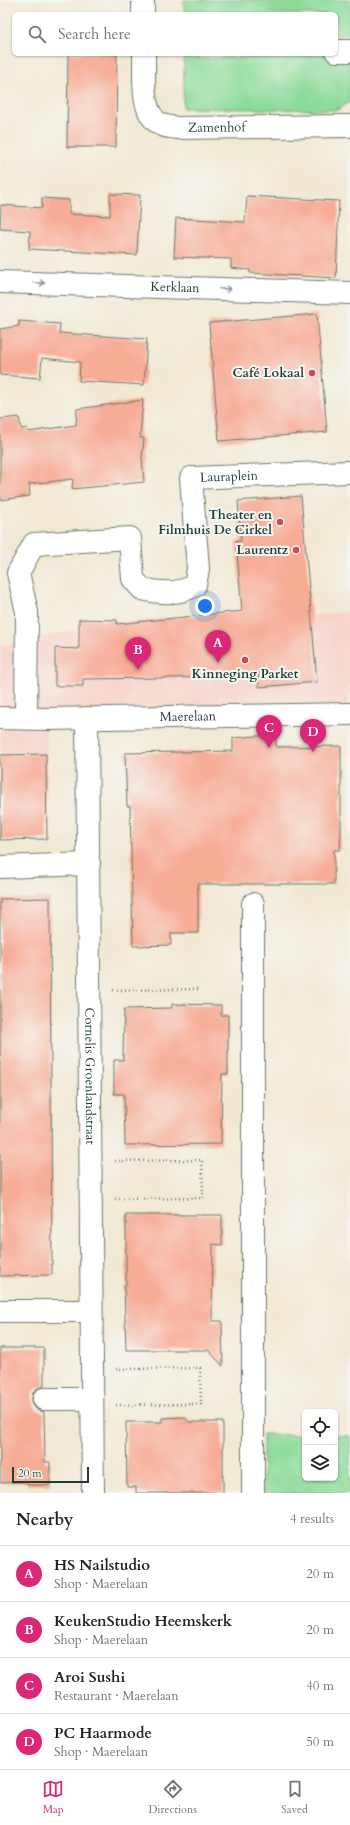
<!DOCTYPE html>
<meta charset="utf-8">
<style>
:root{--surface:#fff;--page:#f2f2f2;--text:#202124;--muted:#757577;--line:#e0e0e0;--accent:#db2777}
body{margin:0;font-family:Cardo,serif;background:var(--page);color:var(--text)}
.controls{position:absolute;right:12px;bottom:12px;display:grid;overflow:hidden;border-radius:6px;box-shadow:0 1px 3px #0004}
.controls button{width:36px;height:36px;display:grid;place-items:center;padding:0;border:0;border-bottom:1px solid var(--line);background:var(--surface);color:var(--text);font:20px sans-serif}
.scale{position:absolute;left:12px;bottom:10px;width:77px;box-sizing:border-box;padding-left:4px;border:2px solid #1f3d34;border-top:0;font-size:11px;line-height:14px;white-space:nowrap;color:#1f3d34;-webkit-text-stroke:3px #f6f6f2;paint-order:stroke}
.you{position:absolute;left:205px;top:606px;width:14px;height:14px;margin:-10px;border:3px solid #fff;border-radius:50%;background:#1a73e8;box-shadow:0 0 0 6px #1a73e833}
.badge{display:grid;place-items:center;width:26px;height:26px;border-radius:50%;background:var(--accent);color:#fff;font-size:13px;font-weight:700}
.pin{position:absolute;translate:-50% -33px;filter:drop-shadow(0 1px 2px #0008)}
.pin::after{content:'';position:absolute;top:21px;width:14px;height:12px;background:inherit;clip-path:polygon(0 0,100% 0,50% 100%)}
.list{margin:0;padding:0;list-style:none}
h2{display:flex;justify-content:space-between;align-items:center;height:52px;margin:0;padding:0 16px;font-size:17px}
h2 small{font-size:13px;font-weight:400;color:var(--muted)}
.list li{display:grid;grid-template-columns:26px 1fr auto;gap:12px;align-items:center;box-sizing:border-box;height:56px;padding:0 16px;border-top:1px solid var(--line)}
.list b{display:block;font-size:15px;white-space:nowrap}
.list p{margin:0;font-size:13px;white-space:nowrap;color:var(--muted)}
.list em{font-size:13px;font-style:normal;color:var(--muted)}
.icon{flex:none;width:22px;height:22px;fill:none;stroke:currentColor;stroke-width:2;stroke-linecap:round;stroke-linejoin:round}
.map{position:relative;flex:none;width:350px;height:1493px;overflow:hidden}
.search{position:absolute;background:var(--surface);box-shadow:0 1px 3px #0004;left:12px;right:12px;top:12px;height:44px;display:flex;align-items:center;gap:10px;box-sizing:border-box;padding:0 14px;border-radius:6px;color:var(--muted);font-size:15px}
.sheet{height:276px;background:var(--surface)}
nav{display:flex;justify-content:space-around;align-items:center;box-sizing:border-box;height:56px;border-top:1px solid var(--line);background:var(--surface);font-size:11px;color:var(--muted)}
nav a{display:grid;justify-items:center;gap:2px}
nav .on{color:var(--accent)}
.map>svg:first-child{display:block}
</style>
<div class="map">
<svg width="350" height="1493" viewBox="0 0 350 1493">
<rect width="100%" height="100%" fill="#f6f6f2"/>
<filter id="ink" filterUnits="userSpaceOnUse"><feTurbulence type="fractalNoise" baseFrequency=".025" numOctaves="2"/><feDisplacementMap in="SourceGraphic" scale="8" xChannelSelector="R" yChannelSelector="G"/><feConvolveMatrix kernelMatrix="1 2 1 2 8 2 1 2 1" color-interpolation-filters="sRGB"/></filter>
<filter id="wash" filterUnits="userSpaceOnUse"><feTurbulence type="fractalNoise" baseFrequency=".012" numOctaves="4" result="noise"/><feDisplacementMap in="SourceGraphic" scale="16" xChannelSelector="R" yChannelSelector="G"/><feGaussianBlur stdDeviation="0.9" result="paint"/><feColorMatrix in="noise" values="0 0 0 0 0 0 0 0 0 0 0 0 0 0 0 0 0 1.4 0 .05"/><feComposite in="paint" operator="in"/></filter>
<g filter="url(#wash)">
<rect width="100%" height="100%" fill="#f2e9d5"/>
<path fill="#f7d1c8" d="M350 612V714L46 719 48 818 0 819V646L114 622 319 615Z"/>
<path fill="#8bda99" stroke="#558c66" d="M184 0H350V34L336 36V14H184Z
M184 54H198V59L335 54 350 57V102L337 110 183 108Z
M263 1434 305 1435V1478H335V1435L350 1436V1493H263Z"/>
<g id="blocks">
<path fill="#f7ac96" d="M68 54H117L116 147H67Z
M110 194 140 195 137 255 29 249 30 231 0 229 1 205 42 208V198L69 200V214L110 216Z
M247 196 339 201 336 278 250 273V270L231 268V259L174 257 176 218 245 222Z
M317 314 327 432 219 441 209 323Z
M19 321 60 324 59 333 147 339 144 385 79 381 80 362 42 358 40 378 0 375V329L19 326Z
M143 400 140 438H144L142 458 144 482 72 489 73 479 29 484 30 496 1 500 0 490V419L19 417 21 429 27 428 28 432 76 425 77 409Z
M301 496 317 682 259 687 258 673 241 677 83 679V686H55V648L79 649V619L117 620V624L242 611 236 541H241L238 501Z
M256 736H276V747L341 746V831L340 850H334V884H198V933H171V945L133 946 130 806H127L125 753 233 751V738Z
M46 754 47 839 0 840V755Z
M50 898 52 1275 0 1276V899Z
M172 1004 221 1005V1015H228V1074H222L221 1144 125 1145 124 1094H114V1060H123L124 1009 172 1008Z
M126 1215H222V1245L213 1244 212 1321H222L223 1366 208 1350H126L124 1286H126Z
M0 1348H44V1386L38 1388 33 1392 32 1399 33 1405 37 1410 44 1412 45 1462H50V1485H27V1482L0 1483Z
M185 1417 189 1422H223V1493H136V1487H127L126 1422H162V1418Z"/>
</g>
</g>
<g filter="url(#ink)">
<use href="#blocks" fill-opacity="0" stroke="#69796c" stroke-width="1"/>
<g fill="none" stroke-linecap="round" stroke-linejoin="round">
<g stroke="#69796c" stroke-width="24">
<g id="minor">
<path d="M143 0V14"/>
<path d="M336 51H350"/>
<path id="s1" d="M144 54C145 76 139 114 162 125 167 127 172 127 177 128L350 126"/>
<path id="s2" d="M0 282 350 293"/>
<path id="s3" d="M26 717 27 612 18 573 34 544 130 538 133 579 142 589C159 593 180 595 195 585L198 569 191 478 350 472"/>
<path id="s4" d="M0 718 46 719 350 714"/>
<path id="s5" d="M87 718 93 1493"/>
<path d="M0 867 89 864"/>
<path d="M253 904V1493"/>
<path d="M0 1311H91"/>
<path d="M44 1399H92"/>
</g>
</g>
<path stroke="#69796c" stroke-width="2.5" stroke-dasharray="1 3" stroke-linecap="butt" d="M113 990 201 989
M115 1199 203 1198 202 1160 115 1161
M116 1369 200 1368 201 1404 116 1405"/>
<use href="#minor" stroke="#fff" stroke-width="22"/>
</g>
<defs><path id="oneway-shaft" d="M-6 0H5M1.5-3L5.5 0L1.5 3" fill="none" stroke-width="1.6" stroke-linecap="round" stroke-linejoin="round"/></defs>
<g stroke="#8f9e9a">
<use href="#oneway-shaft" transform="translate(39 283) rotate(2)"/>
<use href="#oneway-shaft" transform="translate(225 289) rotate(2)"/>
</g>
</g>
<g fill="#d1495b" stroke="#f6f6f2" stroke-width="1.5">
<circle cx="312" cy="373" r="4"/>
<circle cx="280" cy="522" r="4"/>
<circle cx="296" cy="550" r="4"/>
<circle cx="245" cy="660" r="4"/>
</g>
<g text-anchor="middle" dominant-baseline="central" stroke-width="4" stroke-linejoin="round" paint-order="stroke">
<g font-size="13" fill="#1f3d34" stroke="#f6f6f2">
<text stroke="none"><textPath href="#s1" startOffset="132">Zamenhof</textPath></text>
<text stroke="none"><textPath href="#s2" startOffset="175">Kerklaan</textPath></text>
<text stroke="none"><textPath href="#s3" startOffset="529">Lauraplein</textPath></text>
<text stroke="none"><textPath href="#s4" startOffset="188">Maerelaan</textPath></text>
<text stroke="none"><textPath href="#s5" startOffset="358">Cornelis Groenlandstraat</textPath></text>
</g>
<g font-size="13" font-weight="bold" fill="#1f3d34" stroke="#f6f6f2" text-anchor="end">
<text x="304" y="373">Café Lokaal</text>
<text x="272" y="515">Theater en<tspan x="272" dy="15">Filmhuis De Cirkel</tspan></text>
<text x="288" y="550">Laurentz</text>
<text x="245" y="674" text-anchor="middle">Kinneging Parket</text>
</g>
</g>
</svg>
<div class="controls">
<button><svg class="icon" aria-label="locate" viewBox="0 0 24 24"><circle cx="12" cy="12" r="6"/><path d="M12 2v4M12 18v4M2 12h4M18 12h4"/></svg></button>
<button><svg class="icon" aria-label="layers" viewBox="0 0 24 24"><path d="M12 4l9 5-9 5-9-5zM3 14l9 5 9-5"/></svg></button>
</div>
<div class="scale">20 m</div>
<div class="you"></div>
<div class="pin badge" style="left:218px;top:663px">A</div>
<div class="pin badge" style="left:138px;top:670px">B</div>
<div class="pin badge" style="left:269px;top:748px">C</div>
<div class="pin badge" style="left:313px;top:752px">D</div>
<div class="search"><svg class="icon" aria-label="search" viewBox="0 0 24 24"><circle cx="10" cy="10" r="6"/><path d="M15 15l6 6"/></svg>Search here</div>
</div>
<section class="sheet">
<h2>Nearby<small>4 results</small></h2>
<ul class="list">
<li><span class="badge">A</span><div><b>HS Nailstudio</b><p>Shop · Maerelaan</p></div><em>20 m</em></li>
<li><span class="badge">B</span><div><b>KeukenStudio Heemskerk</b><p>Shop · Maerelaan</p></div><em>20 m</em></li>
<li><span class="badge">C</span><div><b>Aroi Sushi</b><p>Restaurant · Maerelaan</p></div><em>40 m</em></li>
<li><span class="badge">D</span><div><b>PC Haarmode</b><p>Shop · Maerelaan</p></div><em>50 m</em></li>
</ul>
</section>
<nav>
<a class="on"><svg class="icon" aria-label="map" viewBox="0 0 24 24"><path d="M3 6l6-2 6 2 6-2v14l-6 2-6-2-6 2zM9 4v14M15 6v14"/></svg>Map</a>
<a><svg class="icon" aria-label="directions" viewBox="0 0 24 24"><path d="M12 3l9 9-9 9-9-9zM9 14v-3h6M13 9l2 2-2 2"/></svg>Directions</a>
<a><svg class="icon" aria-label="saved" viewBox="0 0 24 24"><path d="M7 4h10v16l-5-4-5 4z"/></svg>Saved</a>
</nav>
